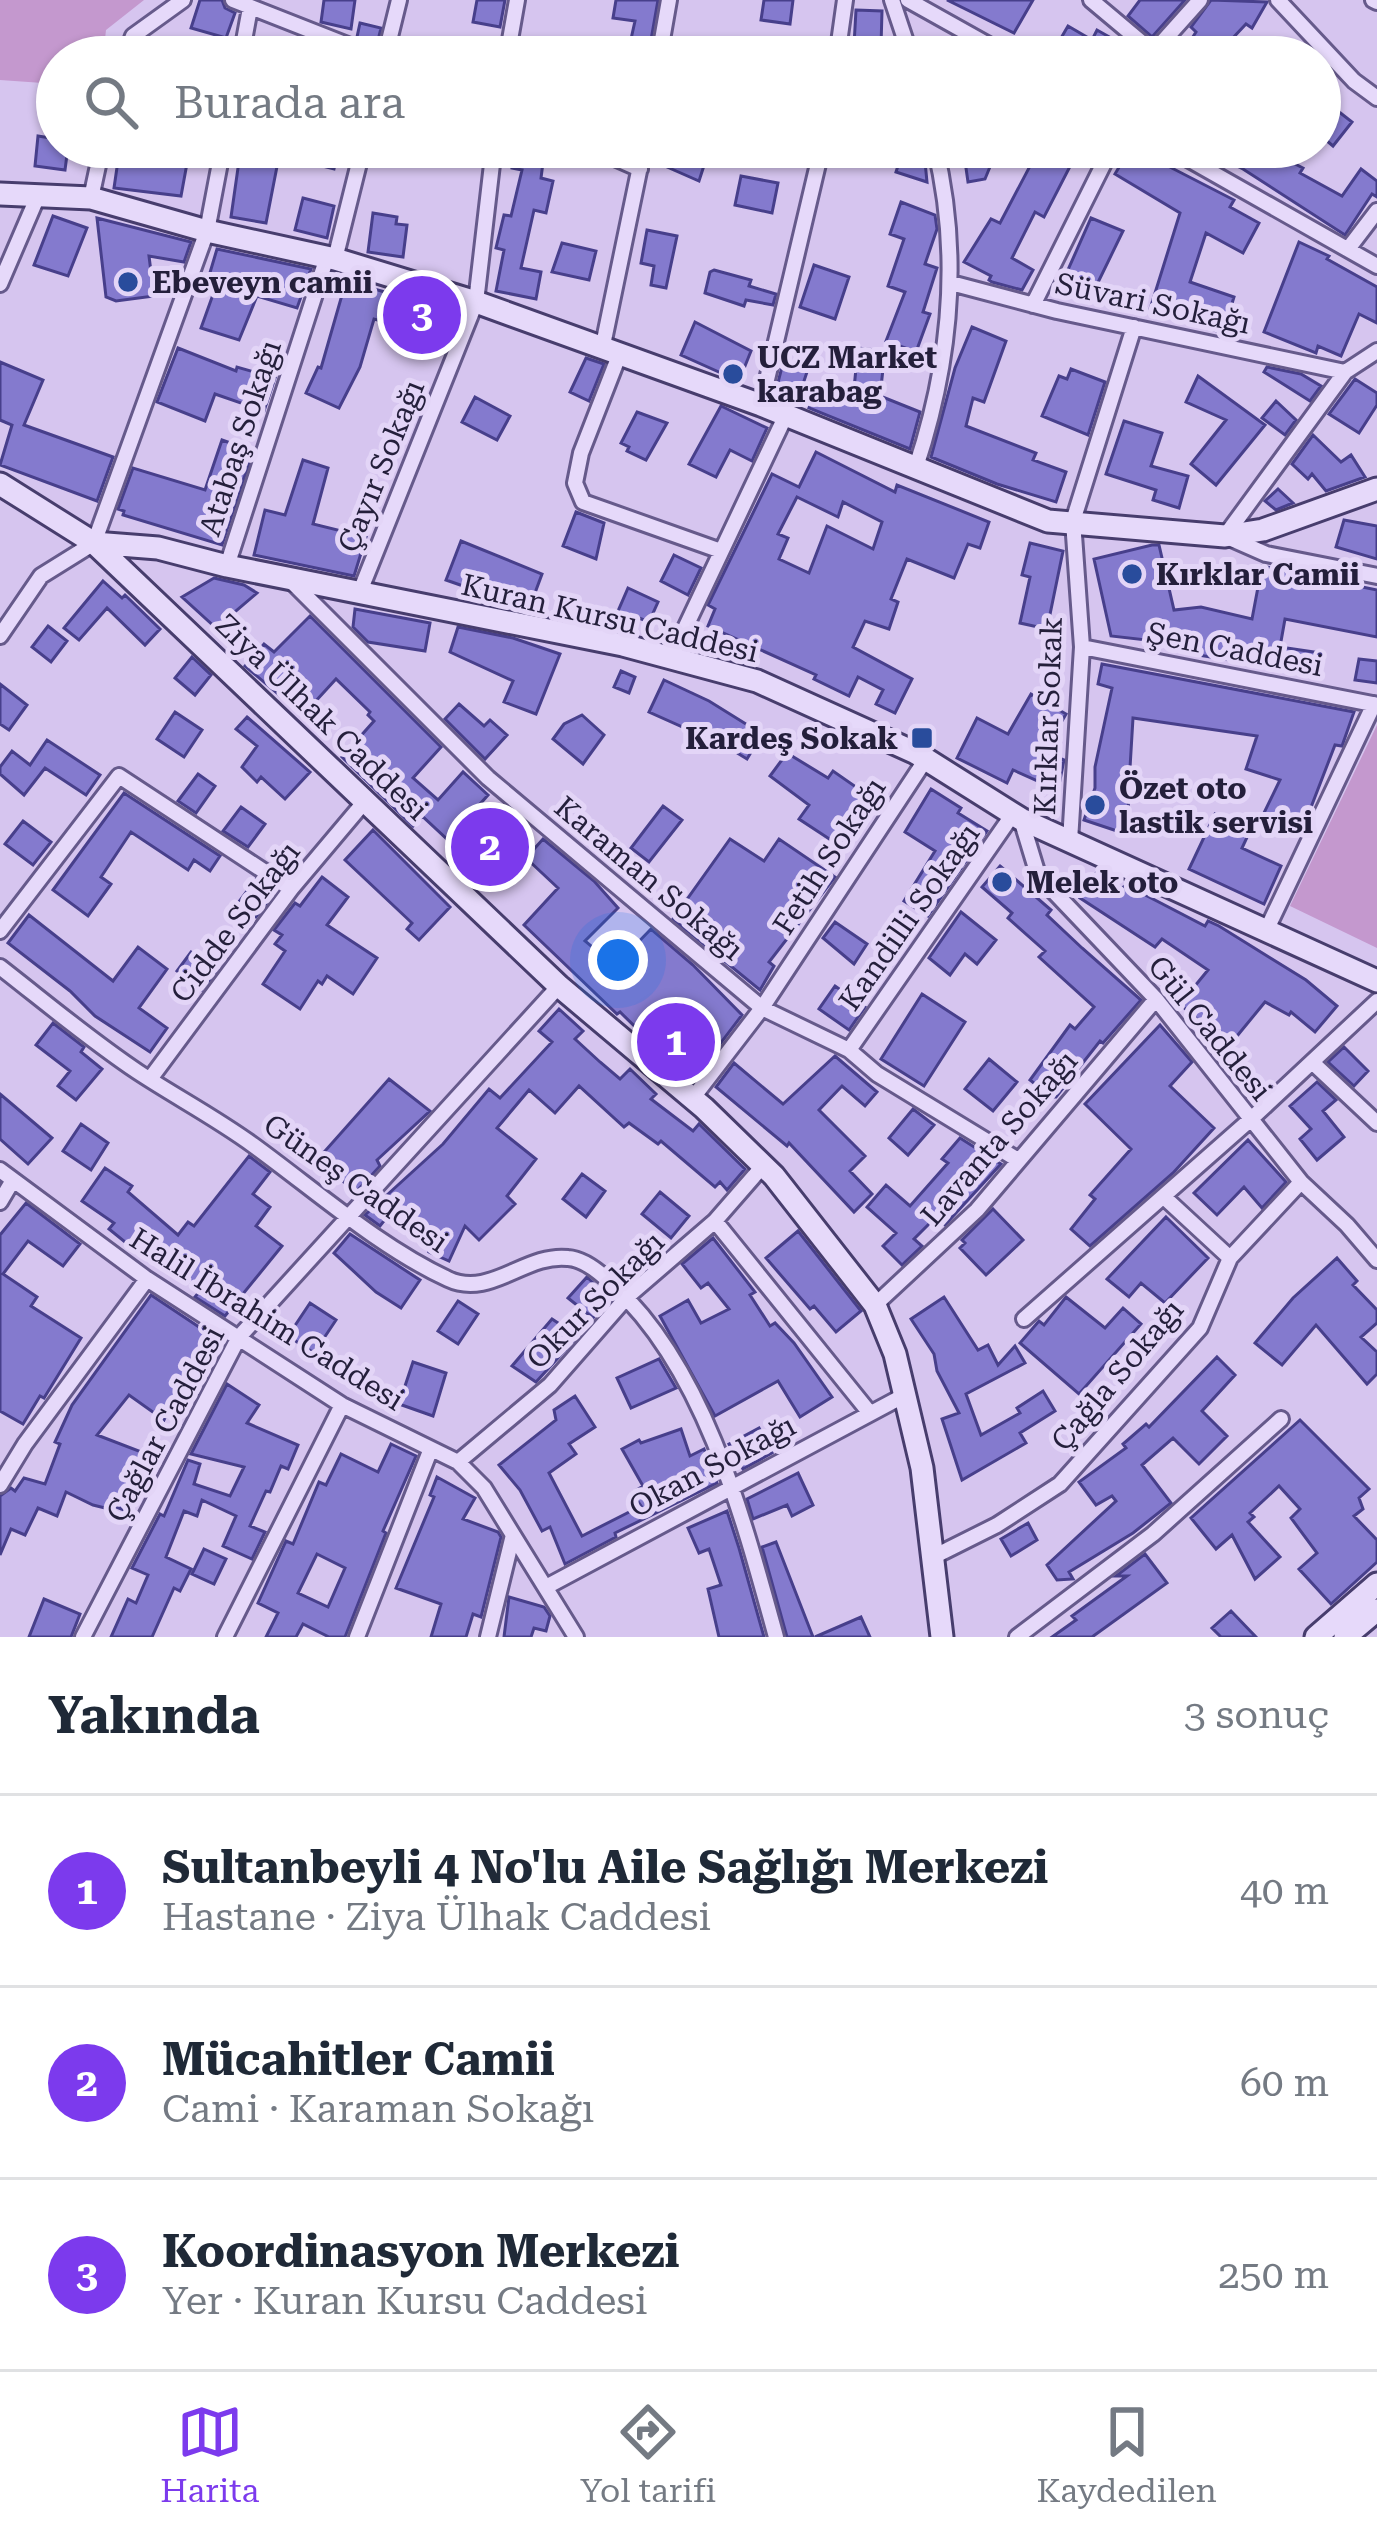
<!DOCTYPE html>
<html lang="tr">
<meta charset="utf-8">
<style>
:root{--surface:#fff;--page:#f2f2f3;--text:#1f2937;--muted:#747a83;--line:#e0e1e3;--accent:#7c3aed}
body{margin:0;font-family:"Roboto Serif",serif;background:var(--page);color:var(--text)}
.you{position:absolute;left:618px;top:960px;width:42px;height:42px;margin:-30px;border:9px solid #fff;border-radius:50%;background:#1a73e8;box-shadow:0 0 0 18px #1a73e833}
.badge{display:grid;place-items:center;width:78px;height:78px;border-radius:50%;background:var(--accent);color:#fff;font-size:39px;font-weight:700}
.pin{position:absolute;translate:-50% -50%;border:6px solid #fff;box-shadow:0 3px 12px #0006}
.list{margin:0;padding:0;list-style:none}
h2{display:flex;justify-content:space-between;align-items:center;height:156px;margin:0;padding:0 48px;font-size:51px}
h2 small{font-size:39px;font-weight:400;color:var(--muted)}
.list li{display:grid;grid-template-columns:78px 1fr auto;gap:36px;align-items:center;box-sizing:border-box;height:192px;padding:0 48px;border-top:3px solid var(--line)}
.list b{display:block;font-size:45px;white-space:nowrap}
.list p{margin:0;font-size:39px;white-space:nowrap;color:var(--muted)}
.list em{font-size:39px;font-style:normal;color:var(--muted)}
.icon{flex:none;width:66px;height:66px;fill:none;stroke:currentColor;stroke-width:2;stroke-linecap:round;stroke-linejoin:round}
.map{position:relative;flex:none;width:1377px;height:1637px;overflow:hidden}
.search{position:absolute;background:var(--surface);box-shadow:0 3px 9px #0004;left:36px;right:36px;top:36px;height:132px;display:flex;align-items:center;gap:30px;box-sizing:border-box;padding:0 42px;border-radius:66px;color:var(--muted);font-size:45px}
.sheet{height:732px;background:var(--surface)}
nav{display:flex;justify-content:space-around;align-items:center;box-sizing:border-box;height:168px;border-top:3px solid var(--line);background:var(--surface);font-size:33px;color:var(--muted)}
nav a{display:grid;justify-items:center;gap:6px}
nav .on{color:var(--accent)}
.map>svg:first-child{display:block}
</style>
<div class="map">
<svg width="1377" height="1637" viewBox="0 0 1377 1637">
<rect width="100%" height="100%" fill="#d6c5ef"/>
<path fill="#c498ce" d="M0 0H144L106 30 103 57H57V84L0 80Z
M1377 725V948L1290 906Z"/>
<path fill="#847ace" stroke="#473f8b" stroke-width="3" fill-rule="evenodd" d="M200 0H222L225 8 235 13 226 38 191 28Z
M324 0H355L351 29 321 22Z
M477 0H505L500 27 473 22Z
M616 0H658L648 57H627L635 21 613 18Z
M764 0H793L790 24 761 20Z
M947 0H1033L1014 33Z
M1140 0H1185L1152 37 1128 16Z
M1211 0 1267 2 1252 28 1246 24 1215 57H1180L1196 32 1191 27Z
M856 10 882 11 881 46 854 45Z
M360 23 381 28 377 44 357 37Z
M1068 26 1092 40 1097 30 1120 43 1111 57H1050Z
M1329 104 1352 122 1333 146 1320 135V115Z
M38 136 57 139V147H68L65 170 35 166Z
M120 147 165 153 166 147H190L181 196 114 188Z
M241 147 280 151 266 223 231 217Z
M310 147H339L334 169 306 162Z
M515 147H545L541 178 553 181 546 213 534 210 521 268 541 272 536 299 496 291 504 250 496 248 504 215 511 216 522 170 512 168Z
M663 147 709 150 699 181 658 163Z
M904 147 924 151 927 182 896 172Z
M963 147H991L994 157 985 179 968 182Z
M1040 147H1080L1044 217 1035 212 1012 258 1033 270 1022 290 992 282 989 280 991 276 964 262 991 219 1000 223Z
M1131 147 1234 200 1230 207 1259 223 1243 253 1206 233 1190 282 1234 297 1223 333 1150 309 1180 213 1115 174Z
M1198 147H1262L1303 168 1300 173 1342 196 1361 169 1377 181V197L1372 194 1345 235 1243 169Z
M741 176 778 183 772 213 735 205Z
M303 198 334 206 327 238 295 230Z
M901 202 935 215 937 229 925 264 937 268 923 312 930 314 916 352 886 341 905 292 888 286 904 239 890 234Z
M373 213 397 217 396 224 407 225 403 257 368 252Z
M53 216 87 228 68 276 34 265Z
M97 218 191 242 184 262 149 256 154 296 116 301 106 297Z
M1091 218 1123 231 1088 303 1059 290Z
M647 230 677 236 666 288 651 285 654 266 641 263Z
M1299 242 1329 256 1327 259 1377 287V323L1359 314 1341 356 1318 346 1316 353 1264 332Z
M562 243 596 251 589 280 552 272Z
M217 249 311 269 297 308 257 296 239 340 201 328 215 289 206 286Z
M814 265 849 277 835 319 800 307Z
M714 270 751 280 749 286 776 294 773 305 746 300 744 306 705 293 710 272Z
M346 281 459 313 449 339 374 319 360 367 339 408 306 393 318 367 321 368Z
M695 322 751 351 739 381 681 355Z
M972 327 1006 341 984 402 973 398 966 426 1036 453 1033 460 1066 472 1056 502 997 484 931 457 955 368Z
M178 348 236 371 237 367 275 378 264 411 215 394 205 421 157 402Z
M858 348 885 351 880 396 920 412 910 449 809 408 811 403 776 390 783 363 807 372 803 384 853 399Z
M586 358 604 364 589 401 570 392Z
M0 362 43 380 24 425 113 457 97 501 0 465 12 425 0 420Z
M1267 367 1301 374 1321 386 1310 401 1264 372Z
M1071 369 1105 382 1088 435 1042 416 1059 376 1067 379Z
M1198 376 1265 425 1216 485 1191 464 1226 420 1186 402Z
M1355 379 1377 393V405L1359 433 1329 414Z
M475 397 510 416 497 440 462 422Z
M1276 401 1296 420 1285 435 1262 418Z
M721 406 767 428 752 461 730 450 716 477 689 464Z
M637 412 667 423 646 460 627 451 629 447 621 443Z
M1124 421 1162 433 1151 466 1188 476 1179 508 1153 500 1156 490 1106 474Z
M1313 435 1341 462 1351 455 1365 477 1326 491 1312 474 1308 479 1292 464Z
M222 440 253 451 222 545 123 515 124 511 118 509 133 468 205 490Z
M816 452 895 492 897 485 989 522 980 548 968 544 954 578 907 559 891 599 898 602 889 629 865 621 853 647 912 679 895 713 876 704 883 690 858 677 849 696 814 679 816 675 708 626 715 609 708 605 772 474 799 487ZM797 497 838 517 843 502 882 522 873 549 827 526 809 573 779 559 788 538 778 534Z
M303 460 328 468 313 524 366 537 354 576 254 555 265 510 285 515Z
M1278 489 1293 503 1276 510 1265 501Z
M576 512 604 523 596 559 563 546Z
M1344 520 1377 526V559L1336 547Z
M461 541 542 574 529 609 446 580Z
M1030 543 1063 551 1047 629 1020 623 1030 577 1022 575Z
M1152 545H1159L1174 610 1201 607 1252 619 1262 566 1377 590V637L1285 619 1280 647 1321 653 1317 674 1198 655 1199 646 1111 636 1094 559Z
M674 555 701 568 688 595 661 581Z
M214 578 244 585 257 593 216 628 182 597Z
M103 581 122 598 125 595 160 629 145 645 107 608 79 640 64 628Z
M628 588 658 602 649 622 634 616 630 625 615 618Z
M355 609 430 623 425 651 368 642 353 627Z
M310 616 441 747 413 778 438 800 463 772 488 795 448 840 422 816 413 826 342 757 374 721 368 715 370 712 336 679 303 715 245 666 264 644 274 652Z
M48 626 67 641 51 662 32 647Z
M458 627 513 638 560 654 536 714 504 702 513 681 450 652Z
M192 657 211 675 195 695 175 678Z
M1359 659 1377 661V683L1355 680Z
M1102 664 1354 712 1342 746 1335 745 1303 828 1262 817 1280 780 1246 769 1257 736 1133 718 1130 768 1135 769 1123 833 1084 820 1095 788V767L1112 688 1098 684Z
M621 671 635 677 629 693 614 687Z
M664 680 709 701 762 734 747 759 698 729 696 733 649 712Z
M0 684 27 705 9 730 0 724Z
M1031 694 1066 714 1044 752 1064 760 1058 790 1013 770 1007 783 957 758 977 718 1008 734Z
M459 704 484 726 490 720 507 735 485 759 445 719Z
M175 712 202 730 184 757 157 739Z
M582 715 604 735 583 764 553 739 564 724Z
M247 717 310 772 285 799 261 777 257 782 242 767 257 746 236 729Z
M47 740 100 775 86 795 45 768 24 795 0 774V767L12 751 30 765Z
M787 753 828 778 833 771 879 803 857 834 851 830 840 846 799 819 809 805 770 776Z
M198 774 215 786 196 813 178 801Z
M931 789 961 808 958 813 987 831 928 916 904 901 935 851 905 832Z
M124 793 220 856 210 871 194 860 188 870 131 832 101 877 111 884 88 916 53 890Z
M663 806 682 820 649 862 631 848Z
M241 807 265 824 248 847 223 831Z
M1215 814 1250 831 1242 848 1281 866 1264 904 1189 869Z
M23 821 51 842 33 865 5 844Z
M469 827 514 829 512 867 467 865Z
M373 830 450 907 419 940 407 929 412 923 345 860Z
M543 839 594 881 618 908 585 941 615 966 651 929 693 965 742 1015 695 1077 663 1054 620 1012 617 1014 524 925 558 888 526 858Z
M730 839 764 861 779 839 835 877 769 962 774 966 760 990 673 919Z
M1000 866 1051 910 1047 915 1082 948 1141 1000 1103 1043 1100 1041 1056 1097H1051L1030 1080 1070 1025 1075 1029 1094 1007 1039 957 1045 951 1008 918 1012 913 982 887Z
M1096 873 1121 889 1126 885 1205 926 1208 921 1219 926 1306 980 1337 1006 1315 1032 1291 1012 1289 1015 1265 1002 1228 1047 1180 1004 1208 970 1162 939 1155 947 1080 898Z
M322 877 348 897 327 925 377 958 353 994 327 976 322 984 318 981 300 1009 263 984 285 951 275 944 282 935 274 930 295 903 300 906Z
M256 879 275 892 256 917 238 903Z
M961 912 996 940 977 964 965 954 950 975 929 958Z
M29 915 113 981 138 947 167 969 139 1008 167 1028 150 1052 95 1016 70 991 8 943Z
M835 922 867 944 854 964 823 938Z
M191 952 217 970 202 990 177 971Z
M835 986 865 1007 849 1030 819 1009Z
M922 994 965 1022 924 1086 881 1059Z
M559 1009 583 1031 575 1039 600 1062 620 1079 630 1069 656 1094 651 1099 693 1131 699 1124 745 1169 727 1190 720 1182 715 1187 661 1141 658 1144 629 1123 624 1127 579 1086 555 1113 529 1090 497 1128 536 1159 507 1196 515 1204 479 1240 465 1226 449 1261 429 1252 431 1247 391 1212 380 1226 365 1215 443 1144 489 1089 500 1098 552 1042 539 1031Z
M53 1023 84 1047 81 1052 102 1069 76 1100 58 1086 70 1071 36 1045Z
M1160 1025 1192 1062 1170 1086 1214 1128 1173 1173 1090 1246 1071 1229 1095 1199 1090 1195 1131 1149 1085 1104Z
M1344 1047 1368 1071 1354 1086 1328 1062Z
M835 1056 877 1092 865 1106 842 1086 819 1110 865 1156 850 1171 872 1194 854 1212 789 1143 787 1146 716 1087 734 1063 783 1104Z
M989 1059 1017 1082 993 1111 965 1089Z
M389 1079 430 1111 377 1160 380 1166 356 1192 317 1160Z
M1317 1082 1336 1100 1323 1111 1344 1137 1317 1160 1300 1139 1311 1129 1290 1106Z
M0 1094 52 1138 28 1164 0 1139Z
M913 1109 934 1125 908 1155 889 1138Z
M81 1124 108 1143 91 1170 63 1151Z
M960 1138 1001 1164 945 1225 936 1217 914 1239 922 1246 902 1265 883 1246 896 1233 867 1207 886 1185 910 1206 948 1163 942 1159Z
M1248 1140 1286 1182 1262 1208 1244 1187 1217 1215 1194 1193Z
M249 1156 270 1172 253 1194 270 1207 256 1226 282 1246 225 1316 195 1297 200 1291 141 1245 136 1251 109 1229 114 1223 82 1201 105 1168 132 1186 128 1192 178 1235 188 1222 194 1226Z
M582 1174 605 1191 586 1217 563 1199Z
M660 1192 689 1216 671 1238 642 1214Z
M26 1203 80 1244 63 1266 28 1241 3 1274 37 1297 31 1306 81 1338 44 1398 40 1396 23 1424 0 1411V1235Z
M993 1209 1023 1240 986 1275 960 1248 965 1243 962 1240Z
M1166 1217 1208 1258 1165 1303 1141 1283 1129 1297 1107 1279Z
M798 1231 861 1311 836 1332 814 1306 810 1309 766 1258Z
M350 1234 420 1280 401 1308 376 1292 334 1253Z
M713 1238 755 1292 750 1295 770 1326 775 1323 794 1343 832 1397 800 1417 778 1381 715 1416 660 1316 688 1300 701 1323 729 1309 708 1283 701 1288 682 1264Z
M1337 1258 1357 1281 1353 1285 1377 1310V1323L1361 1337 1377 1352V1374L1367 1384 1316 1325 1282 1365 1255 1343 1293 1298Z
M587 1277 610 1299 593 1318 568 1298Z
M151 1295 220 1341 188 1386 180 1383 164 1420 129 1395 97 1435 152 1456 129 1512 114 1506 113 1510 93 1505 66 1492 57 1516 38 1508 25 1535 11 1529 0 1555V1496L11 1488 15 1491 24 1478 45 1484 60 1444 55 1442 72 1405Z
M944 1297 978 1350 988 1345 998 1365 1015 1346 1025 1363 966 1394 981 1435 1020 1413 1017 1408 1043 1391 1055 1411 1020 1433 1026 1443 962 1480 942 1419 959 1413 937 1371 934 1354 911 1319Z
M1066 1297 1105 1328 1123 1308 1141 1324 1079 1394 1020 1343 1039 1321 1044 1325Z
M458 1301 478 1314 458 1344 438 1331Z
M310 1303 336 1320 314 1353 288 1336Z
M552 1319 578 1336 536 1382 512 1366Z
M1217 1357 1235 1375 1202 1411 1227 1436 1199 1464 1173 1438 1142 1465 1171 1503 1133 1533 1069 1572 1073 1579 1057 1580 1047 1565 1116 1501 1112 1496 1096 1505 1079 1482 1126 1448 1123 1444 1146 1424 1149 1427Z
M659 1359 676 1388 631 1408 617 1378Z
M413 1362 446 1373 433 1416 399 1404Z
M227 1384 259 1405 247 1423 298 1445 288 1469 281 1466 270 1492 266 1491 250 1526 265 1532 252 1559 223 1546 236 1516 202 1500 197 1516 184 1511 166 1557 191 1569 180 1591 174 1588 152 1637H111L128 1599 136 1603 148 1575 132 1568 160 1514 164 1516 188 1460 200 1464 194 1484 230 1496 244 1467 191 1454Z
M575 1396 595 1427 569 1444 576 1454 549 1473 582 1536 641 1506 632 1493 643 1486 622 1449 639 1440 641 1443 681 1429 690 1456 704 1449 717 1483 615 1533 616 1537 565 1564 550 1527 542 1531 520 1490 499 1465 556 1420 554 1410Z
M1300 1420 1369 1489 1359 1498 1363 1509 1354 1516 1377 1540V1562L1331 1604 1299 1569 1317 1553 1291 1518 1300 1509 1279 1486 1250 1513 1254 1517 1248 1522 1280 1557 1255 1579 1232 1535 1216 1549 1191 1518Z
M759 1428 772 1453 743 1469 729 1444Z
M391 1444 416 1456 383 1531 386 1533 345 1637H329L303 1624 296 1637H266L278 1613 258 1603 286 1541 293 1544 319 1482 326 1485 341 1454 378 1472ZM317 1554 345 1568 328 1607 298 1593Z
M798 1473 813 1505 792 1516 787 1505 753 1519 747 1499Z
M437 1477 475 1498 463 1519 498 1532 501 1537 481 1617 473 1614 466 1637H431L441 1604 396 1588 434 1497 430 1495Z
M727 1511 739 1548 764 1637H719L708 1589 721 1585 709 1549 699 1553 688 1528Z
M1028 1523 1037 1540 1011 1556 1001 1539Z
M776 1542 813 1637H787L762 1547Z
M204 1549 226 1559 214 1584 192 1574Z
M1145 1554 1167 1583 1092 1637H1052L1076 1620 1072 1616 1127 1576H1116Z
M509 1597 544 1607 550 1616 546 1631 534 1628 531 1637H504Z
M44 1599 80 1614 71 1637H29Z
M1231 1611 1256 1637H1221L1212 1628Z
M861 1617 870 1637H815Z"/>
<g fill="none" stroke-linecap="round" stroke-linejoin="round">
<g stroke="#665a8b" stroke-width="20">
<path id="street" d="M233 0 378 57
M892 0 911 57
M908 0 1010 57
M1091 0 1153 52
M1278 0 1354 81 1377 98
M1373 0 1377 2
M125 57 133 36 183 0
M241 57 250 8
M385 57 399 0
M507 57 517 0
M659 57 669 0
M837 57 845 0
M1149 57 1200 0
M590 147 640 169
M1167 147 1377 266
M91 198 102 147
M1348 249 1377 211
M335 259 363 147
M951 283 1057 311 1345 372
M0 284 37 198
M1033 305 1112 147
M603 345 644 147
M1377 351 1345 372 1225 536 1266 554 1377 576
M620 353 581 453 575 483 583 502 721 551
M761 405 822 147
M916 467C950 364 961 254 935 147
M227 566 327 257
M290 580 488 778 762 1008 849 1050 877 1074 1018 1160
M359 594 476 302 494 147
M0 636 41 576 94 543 207 231 223 147
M1082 647 1377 705
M671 658 785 417
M1021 819 1038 875 1156 999 1301 1182 1347 1225 1377 1260
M1070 841 1082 647 1073 521 1134 327
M1267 929 1374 704
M0 931 119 776 291 889
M0 967C45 1002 90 1040 138 1072 176 1097 216 1118 253 1145 315 1190 379 1247 448 1279 490 1299 525 1253 568 1258 585 1259 602 1274 614 1286 705 1369 744 1521 776 1637
M849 1050 1013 814
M1312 1062 1377 1123
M150 1079 291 889 366 800
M692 1099 762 1008 926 759
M0 1170 147 1279 342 1405 458 1462 484 1488 576 1637
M1164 1197 1230 1258
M0 1202 13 1180
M715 1221 869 1412
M875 1305 977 1210 1156 999
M1024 1319 1251 1119 1377 1001
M458 1462 550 1385 627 1297 715 1221 762 1167
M0 1485 25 1444 147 1279
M931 1558 997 1525 1060 1484 1200 1328 1230 1258 1301 1182
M546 1587 905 1395
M83 1637 239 1337 559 986
M225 1637 342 1405
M357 1637 430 1451
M488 1637 513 1535
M1017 1637 1153 1534 1281 1419"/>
</g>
<g stroke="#473d6d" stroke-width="27">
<path id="secondary" d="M0 194 91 198 207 231 335 259 476 302 761 405 1048 521 1225 536 1263 530 1377 489
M0 484 94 543 158 548 227 566 623 645 757 681 916 753 1021 819 1377 981
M94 543 559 986 704 1108 774 1176 875 1305 895 1354 922 1468 942 1637
M1316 1637 1377 1584
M1345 1637 1377 1610"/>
</g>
<use href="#street" stroke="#e6d9fa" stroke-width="14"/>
<use href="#secondary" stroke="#e6d9fa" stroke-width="21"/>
</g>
<g fill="#294c9c" stroke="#e3d5f7" stroke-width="4.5">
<circle cx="128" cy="282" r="12"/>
<circle cx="733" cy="374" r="12"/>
<circle cx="1132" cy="574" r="12"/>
<rect x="910" y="726" width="24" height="24" rx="6"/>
<circle cx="1095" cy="805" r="12"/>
<circle cx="1002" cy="882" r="12"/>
</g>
<g text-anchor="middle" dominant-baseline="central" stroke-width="10" stroke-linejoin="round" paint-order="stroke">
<g font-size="30" font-weight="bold" fill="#241f3b" stroke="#e3d5f7" text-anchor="start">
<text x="152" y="282">Ebeveyn camii</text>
<text x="757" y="357">UCZ Market<tspan x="757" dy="34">karabag</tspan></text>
<text x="1156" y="574">Kırklar Camii</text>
<text x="898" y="738" text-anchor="end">Kardeş Sokak</text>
<text x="1119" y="788">Özet oto<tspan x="1119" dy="34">lastik servisi</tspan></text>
<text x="1026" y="882">Melek oto</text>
</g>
<g font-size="30" fill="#241f3b" stroke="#e3d5f7">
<text transform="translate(1153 303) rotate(12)">Süvari Sokağı</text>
<text transform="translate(240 438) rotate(-72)">Atabaş Sokağı</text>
<text transform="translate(381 466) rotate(-68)">Çayır Sokağı</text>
<text transform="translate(610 618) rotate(13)">Kuran Kursu Caddesi</text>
<text transform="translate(1235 649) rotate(11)">Şen Caddesi</text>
<text transform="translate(1048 716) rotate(-88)">Kırklar Sokak</text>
<text transform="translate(322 717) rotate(44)">Ziya Ülhak Caddesi</text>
<text transform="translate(829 856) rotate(-57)">Fetih Sokağı</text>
<text transform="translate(649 878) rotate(40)">Karaman Sokağı</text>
<text transform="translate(909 917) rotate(-55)">Kandilli Sokağı</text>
<text transform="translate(235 922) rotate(-53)">Cidde Sokağı</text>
<text transform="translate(1210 1028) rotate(51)">Gül Caddesi</text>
<text transform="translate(999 1138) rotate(-49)">Lavanta Sokağı</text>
<text transform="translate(356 1183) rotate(35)">Güneş Caddesi</text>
<text transform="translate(595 1300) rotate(-45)">Okur Sokağı</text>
<text transform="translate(267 1319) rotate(32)">Halil İbrahim Caddesi</text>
<text transform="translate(1117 1375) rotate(-50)">Çağla Sokağı</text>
<text transform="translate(165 1424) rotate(-62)">Çağlar Caddesi</text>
<text transform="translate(712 1466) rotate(-28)">Okan Sokağı</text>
</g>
</g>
</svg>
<div class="you"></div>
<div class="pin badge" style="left:676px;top:1042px">1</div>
<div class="pin badge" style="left:490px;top:847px">2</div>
<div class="pin badge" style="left:422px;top:315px">3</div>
<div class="search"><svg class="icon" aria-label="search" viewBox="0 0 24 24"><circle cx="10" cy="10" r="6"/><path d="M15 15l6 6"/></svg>Burada ara</div>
</div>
<section class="sheet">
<h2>Yakında<small>3 sonuç</small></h2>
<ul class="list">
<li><span class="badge">1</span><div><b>Sultanbeyli 4 No'lu Aile Sağlığı Merkezi</b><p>Hastane · Ziya Ülhak Caddesi</p></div><em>40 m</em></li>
<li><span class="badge">2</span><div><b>Mücahitler Camii</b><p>Cami · Karaman Sokağı</p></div><em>60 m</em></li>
<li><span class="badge">3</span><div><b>Koordinasyon Merkezi</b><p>Yer · Kuran Kursu Caddesi</p></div><em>250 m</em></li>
</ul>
</section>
<nav>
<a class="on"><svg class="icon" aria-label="map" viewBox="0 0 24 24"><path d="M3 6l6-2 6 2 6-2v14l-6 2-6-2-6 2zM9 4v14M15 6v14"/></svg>Harita</a>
<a><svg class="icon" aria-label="directions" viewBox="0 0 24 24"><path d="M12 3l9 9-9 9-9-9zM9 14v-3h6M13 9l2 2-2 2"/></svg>Yol tarifi</a>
<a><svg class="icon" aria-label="saved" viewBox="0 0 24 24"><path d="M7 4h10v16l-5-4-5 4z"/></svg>Kaydedilen</a>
</nav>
